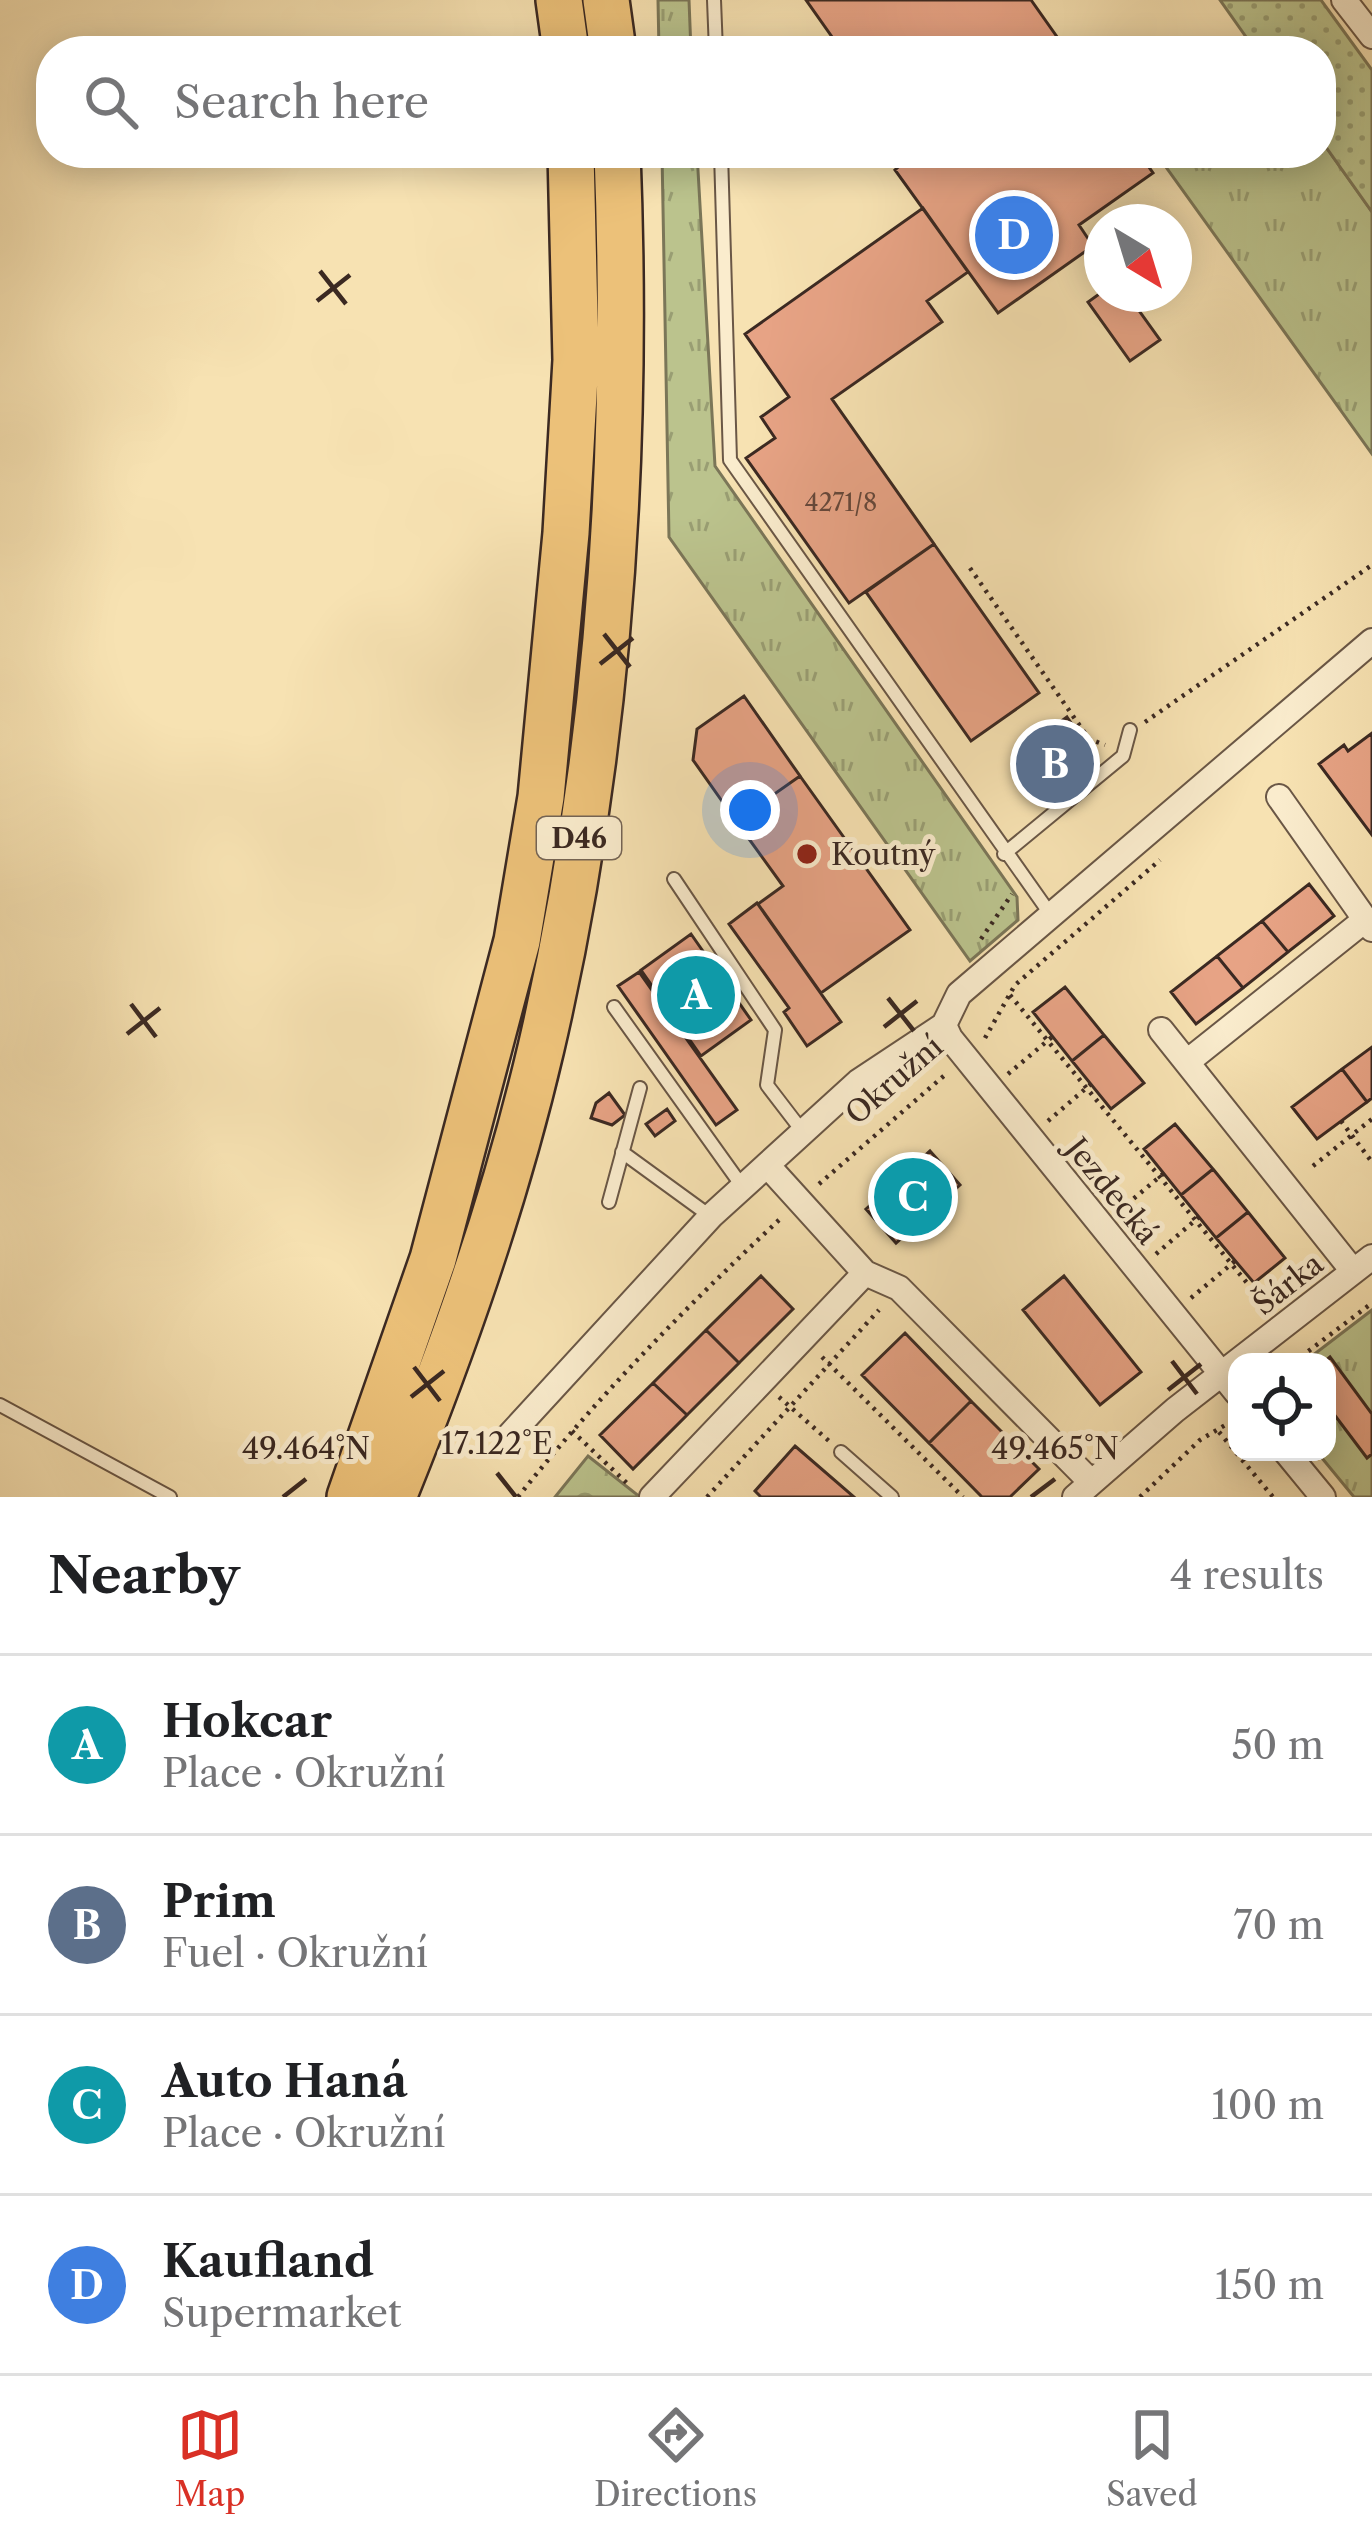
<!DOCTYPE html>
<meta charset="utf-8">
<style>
:root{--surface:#fff;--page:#f6f6f6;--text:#202124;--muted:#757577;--line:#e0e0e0;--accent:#d93025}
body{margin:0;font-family:"Libre Caslon Text",serif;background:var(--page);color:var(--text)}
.controls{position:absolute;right:36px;bottom:36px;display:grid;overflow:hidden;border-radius:24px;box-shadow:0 6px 30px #0003}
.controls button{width:108px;height:108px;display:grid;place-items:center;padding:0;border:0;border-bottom:3px solid var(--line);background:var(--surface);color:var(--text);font:60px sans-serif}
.compass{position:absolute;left:1084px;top:204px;width:108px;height:108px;border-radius:50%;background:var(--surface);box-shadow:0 6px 30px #0003;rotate:142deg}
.you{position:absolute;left:750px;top:810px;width:42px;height:42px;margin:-30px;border:9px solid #fff;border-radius:50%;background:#1a73e8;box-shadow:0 0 0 18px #1a73e833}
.badge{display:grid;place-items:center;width:78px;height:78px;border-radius:50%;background:var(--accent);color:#fff;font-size:39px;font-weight:700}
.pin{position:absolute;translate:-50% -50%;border:6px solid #fff;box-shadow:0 3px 12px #0006}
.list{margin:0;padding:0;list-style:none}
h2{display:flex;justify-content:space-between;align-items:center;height:156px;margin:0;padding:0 48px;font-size:51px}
h2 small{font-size:39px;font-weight:400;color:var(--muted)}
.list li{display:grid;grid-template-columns:78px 1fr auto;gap:36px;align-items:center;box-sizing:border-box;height:180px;padding:0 48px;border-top:3px solid var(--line)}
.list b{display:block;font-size:45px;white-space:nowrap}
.list p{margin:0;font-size:39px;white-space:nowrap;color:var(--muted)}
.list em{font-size:39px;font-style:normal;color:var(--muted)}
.icon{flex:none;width:66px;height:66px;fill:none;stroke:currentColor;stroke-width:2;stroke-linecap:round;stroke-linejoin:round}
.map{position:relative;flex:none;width:1372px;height:1497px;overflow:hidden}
.search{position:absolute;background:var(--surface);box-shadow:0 6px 30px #0003;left:36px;right:36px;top:36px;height:132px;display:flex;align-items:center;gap:30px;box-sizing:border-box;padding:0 42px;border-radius:48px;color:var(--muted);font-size:45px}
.sheet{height:876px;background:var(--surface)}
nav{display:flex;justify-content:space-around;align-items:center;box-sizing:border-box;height:168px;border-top:3px solid var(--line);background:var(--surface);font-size:33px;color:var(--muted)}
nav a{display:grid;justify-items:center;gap:6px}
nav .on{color:var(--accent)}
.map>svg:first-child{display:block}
</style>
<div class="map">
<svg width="1372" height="1497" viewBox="0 0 1372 1497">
<defs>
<pattern id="grass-tufts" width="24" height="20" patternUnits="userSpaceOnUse" patternTransform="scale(3)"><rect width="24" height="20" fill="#bbc38d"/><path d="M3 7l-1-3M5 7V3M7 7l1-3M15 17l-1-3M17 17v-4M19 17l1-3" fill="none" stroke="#999e73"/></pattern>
<pattern id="park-crowns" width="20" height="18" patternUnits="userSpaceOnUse" patternTransform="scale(3)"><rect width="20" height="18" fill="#bbc38d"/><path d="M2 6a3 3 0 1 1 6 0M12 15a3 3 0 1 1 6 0" fill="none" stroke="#999e73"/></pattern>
<pattern id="garden-dots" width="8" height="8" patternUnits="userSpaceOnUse" patternTransform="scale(3)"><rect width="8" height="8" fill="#bbc38d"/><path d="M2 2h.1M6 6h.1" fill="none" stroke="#999e73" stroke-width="1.8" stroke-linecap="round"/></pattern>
</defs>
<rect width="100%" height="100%" fill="#f7e2b2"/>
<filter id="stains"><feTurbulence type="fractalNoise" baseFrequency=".00167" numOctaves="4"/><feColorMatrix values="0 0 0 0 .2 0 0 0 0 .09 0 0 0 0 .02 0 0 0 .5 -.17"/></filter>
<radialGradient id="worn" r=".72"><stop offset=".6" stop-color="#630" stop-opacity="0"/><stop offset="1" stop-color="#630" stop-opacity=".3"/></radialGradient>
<path fill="url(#grass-tufts)" stroke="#7b7658" stroke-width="3" d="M658 0H689L691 51H659Z
M1321 140 1372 212V454L1166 167 1186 153H1321Z
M662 153H697L715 466 1017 897 1018 920 970 961 669 537Z
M1372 1310V1497H1354L1317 1452H1327V1362H1304Z"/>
<path fill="url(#park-crowns)" stroke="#7b7658" stroke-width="3" d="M588 1456 640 1497H555Z"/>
<path fill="url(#garden-dots)" stroke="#7b7658" stroke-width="3" d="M1220 0H1321L1372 70V212L1321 140V51H1256Z"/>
<path fill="#e7a385" stroke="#3b2922" stroke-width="3" d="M806 0H1031L1067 51H842Z
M914 153H1139L1153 173 1079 225 1093 246 998 313 895 170Z
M923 208 968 272 927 301 942 322 832 399 934 544 849 603 746 458 775 438 761 417 789 397 745 334Z
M1102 292 1127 294 1160 340 1130 361 1088 302Z
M934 544 1039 693 971 741 866 592Z
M744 696 800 776 736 821 693 760 697 729Z
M1067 717 1088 747 1037 784 1016 755Z
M1372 733V835L1319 764 1344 745 1348 751Z
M800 776 910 930 821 993 758 904 783 886 736 821Z
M1309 884 1334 916 1288 952 1262 921Z
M757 903 841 1022 807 1046 784 1012 789 1008 729 924Z
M1262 921 1288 952 1243 988 1217 956Z
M691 934 751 1020 701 1056 641 970Z
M1217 956 1243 988 1196 1024 1171 992Z
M639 972 737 1110 716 1125 618 986Z
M1065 987 1104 1035 1072 1061 1033 1012Z
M1104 1035 1144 1083 1111 1109 1072 1061Z
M1372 1047V1098L1367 1102 1342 1069Z
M1342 1069 1367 1102 1317 1139 1292 1107Z
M609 1093 625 1115 612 1125 591 1118 596 1103Z
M667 1109 675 1121 655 1136 646 1124Z
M1175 1124 1213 1169 1181 1195 1144 1149Z
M930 1151 960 1185 896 1243 866 1209Z
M1213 1169 1248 1212 1216 1238 1181 1195Z
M1248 1212 1285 1258 1254 1283 1216 1238Z
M761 1276 793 1309 739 1363 706 1330Z
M1064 1276 1141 1372 1100 1405 1023 1310Z
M706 1330 739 1363 687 1415 653 1383Z
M905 1333 971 1401 929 1443 862 1375Z
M1330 1357 1372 1414V1454L1367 1458 1327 1405V1362H1324Z
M653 1383 687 1415 633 1469 600 1435Z
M971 1401 1039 1469 1010 1497H982L929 1443Z
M795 1446 854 1497H761L755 1491Z"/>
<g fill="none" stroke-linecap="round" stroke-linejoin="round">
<g stroke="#6a5746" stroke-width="16">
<path id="lane" d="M714 0 716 51
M721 153 730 460 1051 915
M1004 854 1123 756 1130 730
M674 879 775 1030 767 1085 803 1132
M614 1007 742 1186
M622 1152 710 1216
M609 1202 640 1088
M0 1405 170 1497
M841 1452 892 1497"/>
</g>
<g stroke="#6a5746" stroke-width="28">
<path id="street" d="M1344 0 1372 36
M1279 797 1372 929
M944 1025 950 1038 1237 1393
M1161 1030 1353 1271
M1187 1062 1365 920
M767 1165 865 1273 899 1288 1091 1482
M508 1437 711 1216 858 1082 944 1025 959 994 1372 641
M1286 1452 1323 1497
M652 1497 865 1273
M1075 1497 1175 1410 1372 1257"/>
</g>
<g stroke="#3b2922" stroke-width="50">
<path id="highway" d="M559 0 566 51
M606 0 613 51
M350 1497 433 1259 517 941 541 797 566 533 576 360 571 153
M393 1497C452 1351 505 1202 541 1048 609 756 629 452 617 153"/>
</g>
<path stroke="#3b2922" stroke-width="4.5" stroke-dasharray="3 6" stroke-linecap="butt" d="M970 568 1089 739 1105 745
M1145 722 1372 565
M981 939 1012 894
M1010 995 1266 1306
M985 1038 1015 985 1160 860
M1008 1074 1052 1037
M1048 1121 1091 1084
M1341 1121 1372 1162
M1313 1166 1372 1119
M819 1184 946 1074
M1120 1210 1163 1174
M1156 1254 1199 1217
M1191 1298 1235 1261
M822 1357 963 1497
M1294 1362 1372 1303
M779 1397 829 1441
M572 1431 629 1485
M1219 1432 1273 1497
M518 1497C597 1397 686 1307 779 1220
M707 1497 879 1310
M1140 1497 1200 1440 1237 1418"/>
<use href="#lane" stroke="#faeccd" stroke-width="12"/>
<use href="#street" stroke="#faeccd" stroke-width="24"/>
<use href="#highway" stroke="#ecc179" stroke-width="45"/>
</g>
<path fill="none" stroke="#3b2922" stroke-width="4.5" d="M320 271 346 304M317 301 350 275M604 634 630 667M600 664 633 638M888 998 914 1031M131 1004 156 1037M884 1027 917 1001M127 1034 160 1008M1172 1361 1197 1394M414 1367 440 1401M1168 1390 1201 1364M411 1397 444 1371M497 1473 516 1497M283 1497 306 1479M1031 1497 1055 1479"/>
<circle fill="#8f2418" stroke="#faeccd" stroke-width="4.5" cx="807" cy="854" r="12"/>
<g text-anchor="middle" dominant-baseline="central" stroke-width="10" stroke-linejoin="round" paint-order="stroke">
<g font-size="24" fill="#66483b">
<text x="841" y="502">4271/8</text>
</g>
<rect fill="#faeccd" stroke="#746455" stroke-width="3" x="537" y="817" width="84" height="42" rx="9"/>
<g font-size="27" font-weight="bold" fill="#3b2922">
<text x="579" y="838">D46</text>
</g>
<g font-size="30" fill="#3b2922" stroke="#faeccd" text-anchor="start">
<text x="831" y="854">Koutný</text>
</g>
<g font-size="30" fill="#3b2922" stroke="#faeccd">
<text transform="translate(894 1080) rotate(-41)">Okružní</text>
<text transform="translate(1112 1191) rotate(51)">Jezdecká</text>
<text transform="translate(1288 1284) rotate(-38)">Šárka</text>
</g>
</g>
<g font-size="30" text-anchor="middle" fill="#3b2922" stroke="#faeccd" stroke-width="10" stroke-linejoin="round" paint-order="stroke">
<text x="497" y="1454">17.122°E</text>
<text x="306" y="1459">49.464°N</text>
<text x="1055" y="1459">49.465°N</text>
</g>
<rect width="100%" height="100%" filter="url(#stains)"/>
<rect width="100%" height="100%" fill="url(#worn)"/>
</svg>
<div class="controls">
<button><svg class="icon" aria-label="locate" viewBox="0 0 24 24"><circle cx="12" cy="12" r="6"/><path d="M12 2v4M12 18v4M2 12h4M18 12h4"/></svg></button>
</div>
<svg class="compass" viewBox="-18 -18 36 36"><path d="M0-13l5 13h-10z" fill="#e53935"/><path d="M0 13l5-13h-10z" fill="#757577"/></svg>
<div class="you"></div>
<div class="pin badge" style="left:696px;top:995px;background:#0f9aa8">A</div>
<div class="pin badge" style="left:1055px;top:764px;background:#5c6f8a">B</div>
<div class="pin badge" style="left:913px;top:1197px;background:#0f9aa8">C</div>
<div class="pin badge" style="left:1014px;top:235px;background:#3f7fe0">D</div>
<div class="search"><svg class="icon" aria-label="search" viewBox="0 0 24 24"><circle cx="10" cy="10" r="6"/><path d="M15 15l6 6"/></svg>Search here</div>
</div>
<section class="sheet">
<h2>Nearby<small>4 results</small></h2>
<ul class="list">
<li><span class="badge" style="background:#0f9aa8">A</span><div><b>Hokcar</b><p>Place · Okružní</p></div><em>50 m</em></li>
<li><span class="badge" style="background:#5c6f8a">B</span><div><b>Prim</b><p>Fuel · Okružní</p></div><em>70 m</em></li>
<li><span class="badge" style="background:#0f9aa8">C</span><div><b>Auto Haná</b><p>Place · Okružní</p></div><em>100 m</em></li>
<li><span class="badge" style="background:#3f7fe0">D</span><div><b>Kaufland</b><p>Supermarket</p></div><em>150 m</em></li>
</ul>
</section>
<nav>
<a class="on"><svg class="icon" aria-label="map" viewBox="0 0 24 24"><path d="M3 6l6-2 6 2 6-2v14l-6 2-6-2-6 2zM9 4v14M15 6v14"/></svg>Map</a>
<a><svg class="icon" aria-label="directions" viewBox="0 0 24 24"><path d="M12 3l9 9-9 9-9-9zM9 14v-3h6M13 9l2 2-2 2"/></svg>Directions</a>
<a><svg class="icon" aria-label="saved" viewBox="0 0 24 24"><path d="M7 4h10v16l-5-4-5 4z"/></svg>Saved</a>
</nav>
